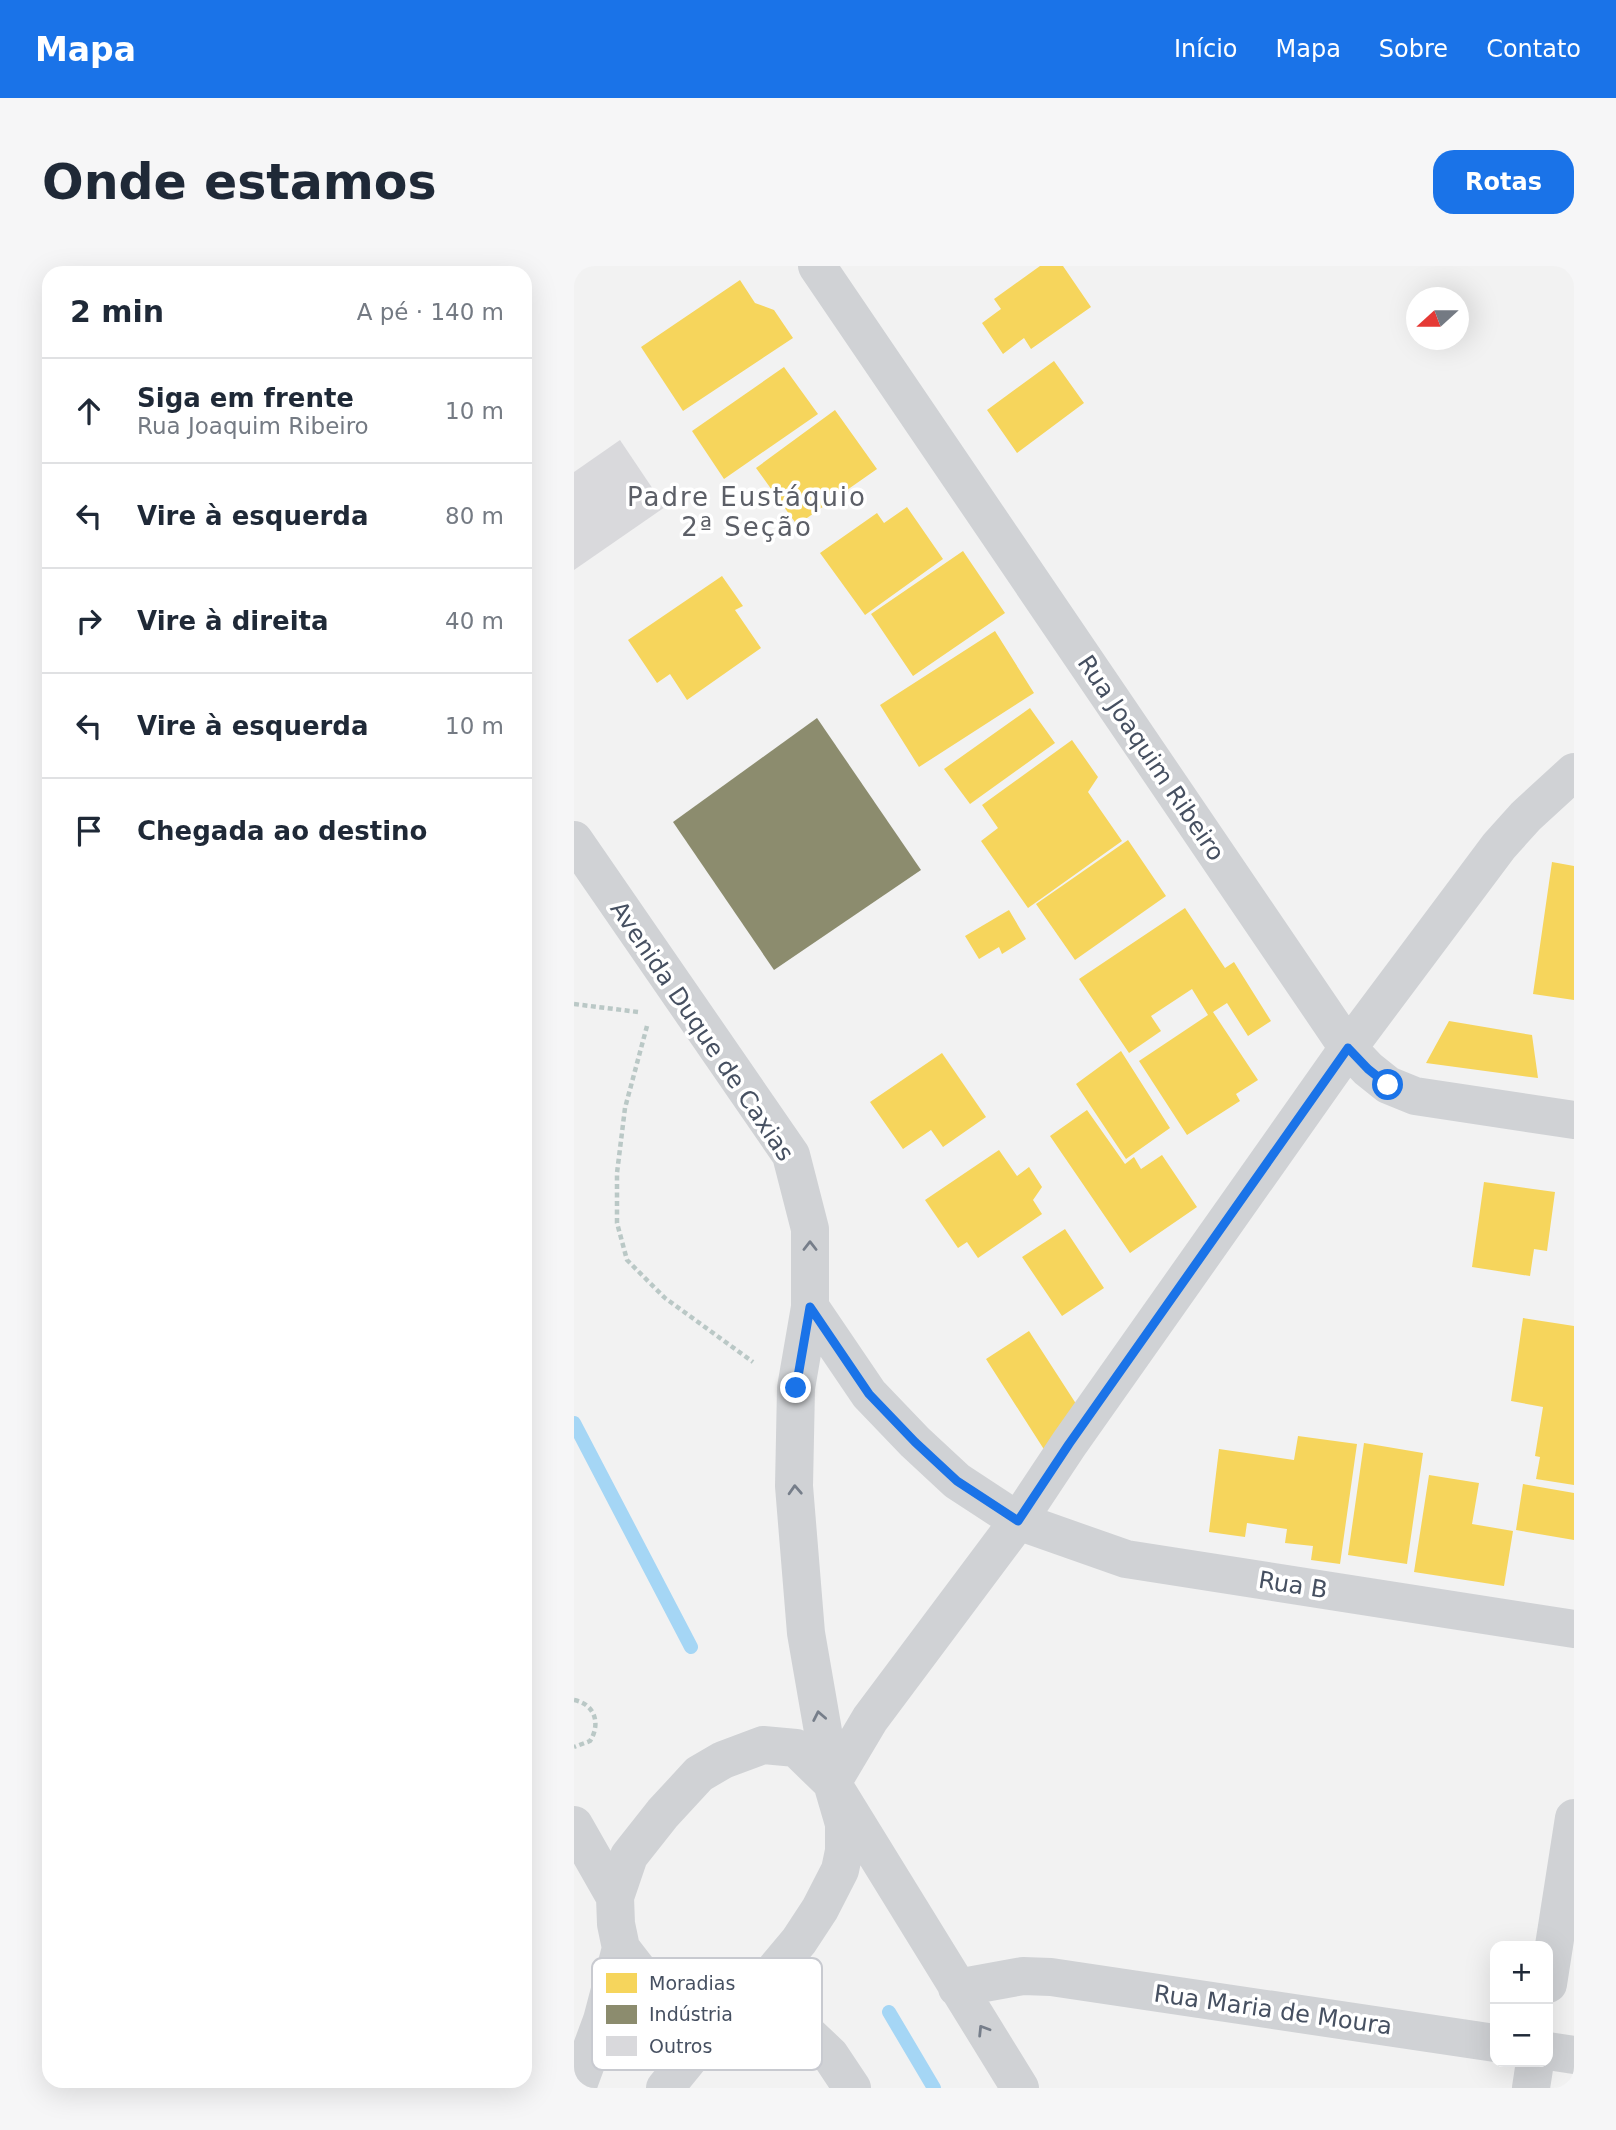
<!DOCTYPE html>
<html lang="pt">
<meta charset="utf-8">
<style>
:root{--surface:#fff;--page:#f6f6f7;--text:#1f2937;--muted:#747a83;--line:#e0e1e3;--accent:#1a73e8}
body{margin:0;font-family:"DejaVu Sans",sans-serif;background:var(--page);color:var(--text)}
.controls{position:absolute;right:21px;bottom:21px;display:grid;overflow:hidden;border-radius:14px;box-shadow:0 7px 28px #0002}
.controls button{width:63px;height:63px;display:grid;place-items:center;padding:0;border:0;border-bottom:2px solid var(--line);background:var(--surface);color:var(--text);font:35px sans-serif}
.compass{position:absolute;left:832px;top:21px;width:63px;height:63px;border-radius:50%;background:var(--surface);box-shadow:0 7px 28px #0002;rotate:249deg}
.stop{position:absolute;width:21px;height:21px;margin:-16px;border:5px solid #1a73e8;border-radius:50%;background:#fff}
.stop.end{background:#1a73e8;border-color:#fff;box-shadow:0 2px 7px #0008}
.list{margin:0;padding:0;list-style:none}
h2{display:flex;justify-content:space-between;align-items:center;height:91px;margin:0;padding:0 28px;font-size:30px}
h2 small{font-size:23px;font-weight:400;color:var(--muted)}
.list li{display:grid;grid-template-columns:46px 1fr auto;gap:21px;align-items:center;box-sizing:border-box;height:105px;padding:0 28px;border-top:2px solid var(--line)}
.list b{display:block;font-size:26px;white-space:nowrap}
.list p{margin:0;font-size:23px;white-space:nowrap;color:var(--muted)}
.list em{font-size:23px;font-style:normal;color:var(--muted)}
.icon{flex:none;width:38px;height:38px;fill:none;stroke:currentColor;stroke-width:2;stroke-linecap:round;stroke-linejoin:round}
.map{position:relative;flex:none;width:1000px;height:1822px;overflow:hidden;border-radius:21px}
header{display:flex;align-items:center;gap:42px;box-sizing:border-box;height:98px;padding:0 35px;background:var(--accent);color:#fff}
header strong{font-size:33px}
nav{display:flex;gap:38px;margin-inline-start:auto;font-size:24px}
.intro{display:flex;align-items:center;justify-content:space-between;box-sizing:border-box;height:168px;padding:0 42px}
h1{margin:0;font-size:49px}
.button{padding:18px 32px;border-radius:21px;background:var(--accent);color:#fff;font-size:24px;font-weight:700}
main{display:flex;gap:42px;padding:0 42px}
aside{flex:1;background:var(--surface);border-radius:21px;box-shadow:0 7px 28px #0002}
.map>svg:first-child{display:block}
</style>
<header>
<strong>Mapa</strong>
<nav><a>Início</a><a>Mapa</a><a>Sobre</a><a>Contato</a></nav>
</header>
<div class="intro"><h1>Onde estamos</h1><a class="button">Rotas</a></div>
<main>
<aside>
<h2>2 min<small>A pé · 140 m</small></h2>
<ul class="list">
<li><svg class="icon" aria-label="ahead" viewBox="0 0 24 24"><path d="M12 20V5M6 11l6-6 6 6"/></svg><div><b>Siga em frente</b><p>Rua Joaquim Ribeiro</p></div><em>10 m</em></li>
<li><svg class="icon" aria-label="left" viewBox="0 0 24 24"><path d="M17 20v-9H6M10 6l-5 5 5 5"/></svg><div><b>Vire à esquerda</b></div><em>80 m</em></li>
<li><svg class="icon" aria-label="right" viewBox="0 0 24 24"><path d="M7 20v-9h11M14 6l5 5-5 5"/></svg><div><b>Vire à direita</b></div><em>40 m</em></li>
<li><svg class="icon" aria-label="left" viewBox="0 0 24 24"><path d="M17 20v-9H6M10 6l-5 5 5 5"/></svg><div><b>Vire à esquerda</b></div><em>10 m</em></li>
<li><svg class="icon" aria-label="arrive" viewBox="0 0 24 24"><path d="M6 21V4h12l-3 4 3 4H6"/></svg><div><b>Chegada ao destino</b></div></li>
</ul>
</aside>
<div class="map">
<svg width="1000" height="1822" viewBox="0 0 1000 1822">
<rect width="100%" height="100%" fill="#f2f2f2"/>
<path fill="#f6d55c" d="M466 0H489L517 41 457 83 450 72 429 88 408 57 427 43 420 33Z
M166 14 181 37 200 44 219 72 109 145 67 81Z
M480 95 510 137 443 187 413 144Z
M210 101 244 148 150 213 118 165Z
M261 144 303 203 223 259 182 202Z
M333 241 369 293 291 349 246 287 303 247 310 257Z
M389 285 431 347 339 410 297 348Z
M148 310 169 340 161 344 187 382 113 434 96 408 83 417 54 374Z
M421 365 460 427 345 501 306 439Z
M456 442 481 477 396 538 370 503Z
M498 474 524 511 514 526 548 575 454 642 407 575 424 562 408 539Z
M554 574 592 630 501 694 462 638Z
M978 596 1000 600V734L959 728Z
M611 642 651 702 660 696 697 755 674 770 653 737 639 746 684 814 662 828 666 835 613 869 565 795 634 749 618 723 577 750 587 765 555 787 505 713Z
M435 644 452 673 428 688 425 681 405 693 391 670Z
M875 755 958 769 964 812 852 797Z
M547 785 596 862 552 893 502 818Z
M368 787 412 851 369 881 357 864 329 883 296 836Z
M513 844 551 898 560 891 567 903 588 889 623 941 556 987 476 870Z
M425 884 443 910 455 901 468 921 459 934 468 948 404 992 393 976 384 982 351 934Z
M910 916 981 926 973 985 960 983 956 1010 898 1001Z
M491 963 530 1022 488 1050 448 991Z
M949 1052 1000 1060V1219L962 1213 966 1191 961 1190 969 1141 937 1135Z
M455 1065 508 1147 471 1185 412 1093Z
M724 1170 783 1178 766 1298 737 1294 739 1280 711 1277 713 1263 673 1257 671 1271 635 1266 645 1183 720 1194Z
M790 1177 849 1187 833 1298 774 1289Z
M855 1209 905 1217 898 1258 939 1265 930 1320 840 1306Z
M949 1218 1000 1227V1274L942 1264Z"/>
<path fill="#8c8c6e" d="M243 452 347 604 200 704 99 556Z"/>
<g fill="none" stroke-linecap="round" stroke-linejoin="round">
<path stroke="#a5d6f5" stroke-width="14" d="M0 1157 117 1381
M315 1746 360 1822"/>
</g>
<path fill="#d9d9dc" d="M46 174 91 241 0 304V206Z"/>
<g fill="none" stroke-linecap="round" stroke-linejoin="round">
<path stroke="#bac8c6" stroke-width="4.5" stroke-dasharray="5 3.5" stroke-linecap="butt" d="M0 738 64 746
M73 760 51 842 43 907V957L53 994 91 1032 179 1096
M0 1434C21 1438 27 1458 16 1475L0 1481"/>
<path stroke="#d0d2d5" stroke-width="38" d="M243 0 774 782 794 803 814 819 841 830 1000 854
M0 574 217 889 236 963V1041L295 1128 341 1176 383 1215 444 1255 552 1293 1000 1363
M236 1041 222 1122 220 1220 232 1367 258 1517 446 1822
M189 1479 222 1482 258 1517 270 1558V1585L266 1604 246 1643 225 1675 199 1706 180 1724 161 1736 135 1739 88 1729 64 1704 47 1682 42 1658 41 1631 55 1590 89 1547 125 1508 149 1494Z
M258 1517 296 1453 444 1255 495 1178 774 782 925 580 952 550 1000 506
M0 1559 41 1631
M974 1718 1000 1552
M383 1722 449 1710 477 1711 921 1777
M180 1724 221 1756 256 1789 278 1822
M974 1785 1000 1789
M3 1822 28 1754 47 1682
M91 1822 161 1736
M957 1822 961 1796"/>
</g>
<defs><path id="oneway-chevron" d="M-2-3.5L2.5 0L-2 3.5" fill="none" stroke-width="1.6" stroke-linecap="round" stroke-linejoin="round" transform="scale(1.75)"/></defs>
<g stroke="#767e8a">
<use href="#oneway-chevron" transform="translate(236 980) rotate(-90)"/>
<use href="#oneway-chevron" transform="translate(221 1224) rotate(-93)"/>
<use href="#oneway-chevron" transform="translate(245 1450) rotate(-101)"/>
<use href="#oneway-chevron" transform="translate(409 1764) rotate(-122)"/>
</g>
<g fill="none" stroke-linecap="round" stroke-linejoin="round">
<path stroke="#1a73e8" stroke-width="9" d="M222 1122 236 1041 295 1128 341 1176 383 1215 444 1255 495 1178 774 782 794 803 814 819"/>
</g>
<g text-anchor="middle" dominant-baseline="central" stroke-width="7" stroke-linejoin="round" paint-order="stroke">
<g font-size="24" fill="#465061" stroke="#fff">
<text transform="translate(577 492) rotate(56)">Rua Joaquim Ribeiro</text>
<text transform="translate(128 765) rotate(56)">Avenida Duque de Caxias</text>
<text transform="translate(719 1319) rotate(9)">Rua B</text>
<text transform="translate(699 1744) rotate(8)">Rua Maria de Moura</text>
</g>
<g font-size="26" letter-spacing="2" fill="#5c5f67" stroke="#fff">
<text x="173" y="231">Padre Eustáquio<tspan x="173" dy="30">2ª Seção</tspan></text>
</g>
</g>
<rect x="18" y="1692" width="230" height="112" rx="10" fill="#fff" stroke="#c8cad0" stroke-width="2"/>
<rect x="32" y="1707" width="31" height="20" fill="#f6d55c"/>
<rect x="32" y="1739" width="31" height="19" fill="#8c8c6e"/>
<rect x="32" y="1770" width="31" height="20" fill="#d9d9dc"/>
<g font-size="19" fill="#465061">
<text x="75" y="1724">Moradias</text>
<text x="75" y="1755">Indústria</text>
<text x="75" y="1787">Outros</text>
</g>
</svg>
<div class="controls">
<button>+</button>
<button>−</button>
</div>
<svg class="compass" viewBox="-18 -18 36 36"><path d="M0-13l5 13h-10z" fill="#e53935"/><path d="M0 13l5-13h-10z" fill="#747a83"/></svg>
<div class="stop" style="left:814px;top:819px"></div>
<div class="stop end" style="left:222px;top:1122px"></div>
</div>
</main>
